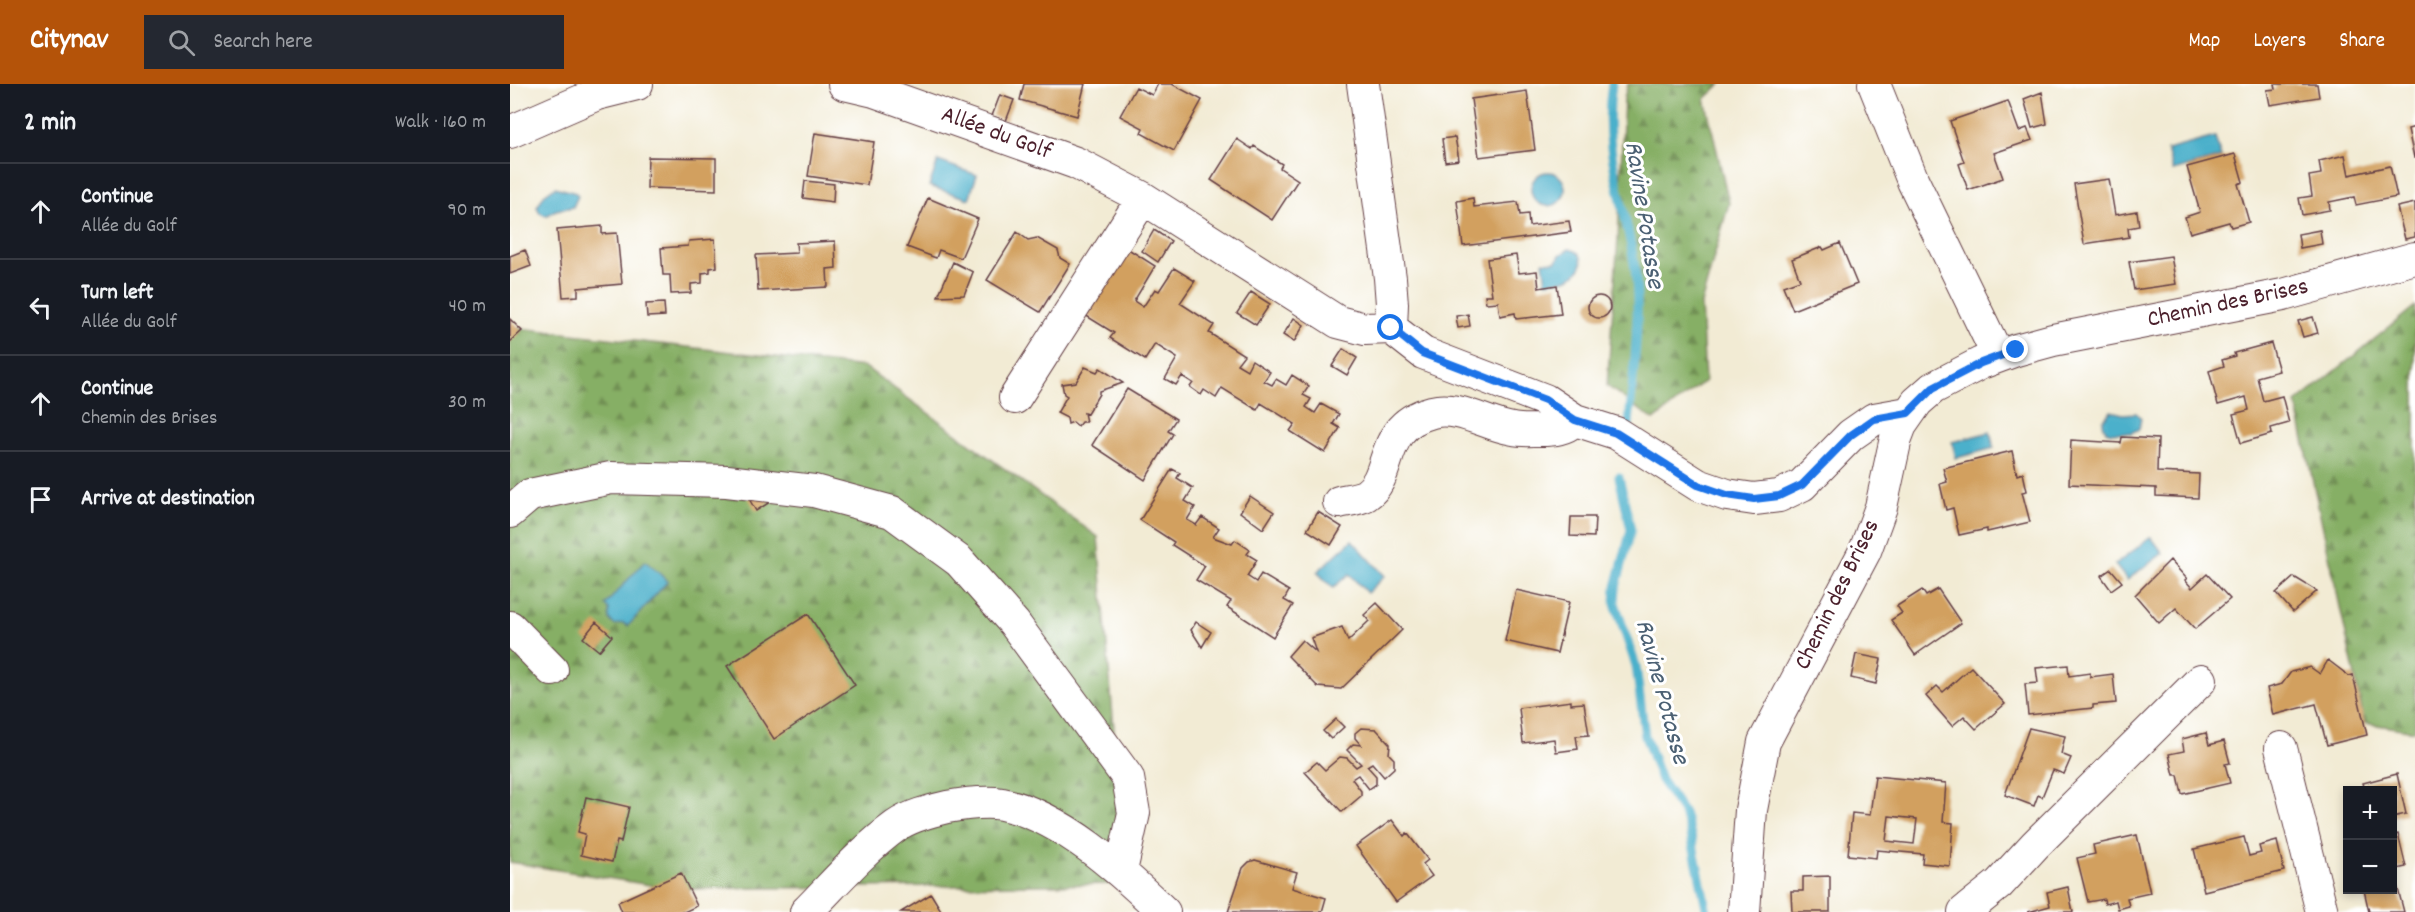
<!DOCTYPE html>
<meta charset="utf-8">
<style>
:root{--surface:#171b24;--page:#242831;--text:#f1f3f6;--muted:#9ea1a6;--line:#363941;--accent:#b45309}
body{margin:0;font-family:Dekko,sans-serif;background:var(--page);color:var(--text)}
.controls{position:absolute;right:18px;bottom:18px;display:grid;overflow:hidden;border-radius:0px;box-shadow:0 3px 9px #0003}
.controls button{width:54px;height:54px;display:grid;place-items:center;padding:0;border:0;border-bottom:2px solid var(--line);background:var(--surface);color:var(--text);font:30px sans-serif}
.stop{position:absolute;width:18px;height:18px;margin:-14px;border:4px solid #1a73e8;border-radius:50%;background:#fff}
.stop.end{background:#1a73e8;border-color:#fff;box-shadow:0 2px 6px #0008}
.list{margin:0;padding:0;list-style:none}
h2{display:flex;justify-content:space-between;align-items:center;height:78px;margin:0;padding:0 24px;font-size:26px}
h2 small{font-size:20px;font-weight:400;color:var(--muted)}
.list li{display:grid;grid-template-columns:39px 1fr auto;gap:18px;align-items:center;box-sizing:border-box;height:96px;padding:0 24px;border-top:2px solid var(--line)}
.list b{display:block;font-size:22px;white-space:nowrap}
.list p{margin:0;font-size:20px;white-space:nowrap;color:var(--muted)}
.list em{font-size:20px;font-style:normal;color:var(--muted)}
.icon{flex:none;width:33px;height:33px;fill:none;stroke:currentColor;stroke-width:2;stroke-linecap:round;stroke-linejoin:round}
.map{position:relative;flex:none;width:1905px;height:828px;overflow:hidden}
header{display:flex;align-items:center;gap:36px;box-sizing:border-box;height:84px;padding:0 30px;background:var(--accent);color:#fff}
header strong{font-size:28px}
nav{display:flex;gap:33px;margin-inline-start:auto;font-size:21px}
.search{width:420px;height:54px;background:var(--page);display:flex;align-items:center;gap:15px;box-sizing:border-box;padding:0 21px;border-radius:0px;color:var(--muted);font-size:22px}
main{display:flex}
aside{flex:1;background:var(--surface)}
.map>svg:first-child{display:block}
</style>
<header>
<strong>Citynav</strong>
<div class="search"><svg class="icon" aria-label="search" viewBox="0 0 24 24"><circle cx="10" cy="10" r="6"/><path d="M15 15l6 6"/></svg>Search here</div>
<nav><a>Map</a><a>Layers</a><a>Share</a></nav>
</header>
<main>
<aside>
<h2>2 min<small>Walk · 160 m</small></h2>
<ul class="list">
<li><svg class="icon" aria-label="ahead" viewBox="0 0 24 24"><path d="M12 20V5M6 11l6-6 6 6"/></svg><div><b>Continue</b><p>Allée du Golf</p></div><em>90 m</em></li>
<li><svg class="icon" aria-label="left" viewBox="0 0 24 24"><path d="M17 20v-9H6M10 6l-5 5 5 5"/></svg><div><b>Turn left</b><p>Allée du Golf</p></div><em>40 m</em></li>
<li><svg class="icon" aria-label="ahead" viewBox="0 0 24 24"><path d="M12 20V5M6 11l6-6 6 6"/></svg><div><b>Continue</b><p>Chemin des Brises</p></div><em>30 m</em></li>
<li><svg class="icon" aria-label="arrive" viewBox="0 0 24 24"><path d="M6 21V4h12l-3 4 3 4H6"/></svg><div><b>Arrive at destination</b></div></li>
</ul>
</aside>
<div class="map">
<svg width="1905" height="828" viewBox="0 0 1905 828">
<defs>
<pattern id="forest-firs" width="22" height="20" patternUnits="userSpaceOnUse" patternTransform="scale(1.5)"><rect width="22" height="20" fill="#86af65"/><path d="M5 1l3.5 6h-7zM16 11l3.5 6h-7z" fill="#708e53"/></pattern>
</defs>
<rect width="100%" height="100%" fill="#fff"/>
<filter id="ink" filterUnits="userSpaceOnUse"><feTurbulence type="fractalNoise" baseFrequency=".0167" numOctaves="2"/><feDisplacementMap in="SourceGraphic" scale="12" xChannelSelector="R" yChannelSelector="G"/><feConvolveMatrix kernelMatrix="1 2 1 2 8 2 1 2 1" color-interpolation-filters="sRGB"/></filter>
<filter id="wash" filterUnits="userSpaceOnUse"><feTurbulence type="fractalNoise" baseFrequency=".008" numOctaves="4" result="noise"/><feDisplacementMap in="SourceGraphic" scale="24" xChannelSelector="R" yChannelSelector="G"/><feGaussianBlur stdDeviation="1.35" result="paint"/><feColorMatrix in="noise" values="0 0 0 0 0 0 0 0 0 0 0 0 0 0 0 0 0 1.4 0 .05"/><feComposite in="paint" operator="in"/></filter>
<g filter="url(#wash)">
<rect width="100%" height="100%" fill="#f2ebd4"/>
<path fill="url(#forest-firs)" stroke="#686748" stroke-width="1.5" d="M1118 0H1211L1195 15 1219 119 1191 220 1195 297 1144 336 1097 302 1108 155 1114 14Z
M1905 222V647L1855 639 1786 319Z
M0 243 355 283 588 453 617 800 164 805 0 778Z"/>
<path fill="#4cb0cb" stroke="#4b687b" stroke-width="1.5" d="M1705 53 1711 73 1663 87 1657 66Z
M428 77 467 91 459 115 419 102Z
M1021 105a17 17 0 1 1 34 0a17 17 0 1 1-34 0Z
M45 103 66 109 68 112 63 123 46 126 36 132 30 129 27 123 34 111Z
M1059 165C1076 168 1075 185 1061 193 1053 197 1045 197 1036 198L1033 178 1047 177 1050 171Z
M1601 327 1613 330 1626 329 1631 334 1629 345 1621 349C1609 346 1593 356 1593 336Z
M1480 348 1484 364 1446 374 1442 358Z
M1641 453 1653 469 1617 496 1605 481Z
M842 456 875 492 857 509 839 490 823 504 807 488Z
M135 477 158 497 118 542 113 539 104 541 99 535V525L95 521Z"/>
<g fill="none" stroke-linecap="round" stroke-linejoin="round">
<path stroke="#4cb0cb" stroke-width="9" d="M1102 0C1091 68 1116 120 1125 185 1131 236 1123 289 1119 340
M1109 393 1121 446 1106 503 1105 519 1126 582 1135 652 1151 696 1174 729 1181 751 1197 828"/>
</g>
<g id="blocks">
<path fill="#d2a05e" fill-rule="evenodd" d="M514 0H575L567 32 510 16Z
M648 0H662L692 16 664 67 631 49 633 44 610 32 626 3 642 11Z
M1765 0H1807L1809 13 1760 21 1757 6 1766 5Z
M1017 7 1025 66 969 73 961 15Z
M1532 8 1537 40 1522 44 1514 15Z
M490 11 504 16 496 37 482 32Z
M1498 17 1509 47 1517 44 1522 56 1484 69 1493 94 1458 106 1449 80 1454 78 1440 37Z
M1905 43V74H1904L1898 45Z
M305 49 364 58 357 101 298 92Z
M945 53 949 76 935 78 932 55Z
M727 55 742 65 744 62 772 80 770 84 788 96 762 136 701 96Z
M1725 70 1733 98 1728 100 1739 138 1721 143 1719 138 1680 149 1675 133 1690 128 1677 83Z
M1835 71 1839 91 1880 82 1887 113 1846 121 1844 113 1819 118 1820 126 1792 131 1789 114 1802 112 1799 92 1811 90 1809 77Z
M138 73 206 74V106L137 104Z
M1599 95 1605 131 1627 127 1629 142 1618 144 1619 153 1574 160 1564 100Z
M295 97 324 100 323 118 293 114Z
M418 114 468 135 451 174 429 166 426 174 397 163Z
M963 114 964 123 1008 118 1010 131 1018 130 1019 142 1059 137 1061 148 953 162 947 117Z
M1905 119V153L1895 155 1887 123Z
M92 142V150L107 149 112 200 68 204V212L53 213 47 146Z
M644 146 661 157 648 178 632 167Z
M1810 146 1812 160 1790 164 1788 150Z
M507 148 518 156 527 154 548 166 550 174 560 180 530 228 477 196Z
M205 155 207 183 200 184V188L192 189V199L181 200V209L161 210 160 191H153L151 164 178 162 179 157Z
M325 157 326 184 317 185 318 203 248 207 246 171 287 169 286 159Z
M1330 159 1347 200 1283 226 1273 202 1290 196 1282 175 1312 163 1314 166Z
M612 161 645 182 624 217 633 223 645 205 649 207 664 184 685 197 670 219 704 241 699 249 734 271 727 280 737 286 742 276 760 288 754 297 762 301 766 295 776 301 782 291 799 302 793 311 801 315 796 323 805 329 811 320 829 330 823 340 830 344 815 369 780 347 785 340 751 319 747 326 712 304 706 314 694 306 691 311 680 303 683 299 672 292 666 301 655 295 667 274 645 260 635 276 600 254 604 249 570 228Z
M15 166 21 182 0 190V172Z
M1006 171 1009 189 1027 187 1029 204 1047 201 1051 230 1006 235 1005 229 990 232 988 218 976 219 975 211H982L977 175Z
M1661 172 1666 200 1624 206 1619 178Z
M443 178 463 188 454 211 428 212Z
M741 208 760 220 746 241 727 229Z
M1078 223a11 11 0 1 1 22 0a11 11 0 1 1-22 0Z
M154 219 155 232 137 233 136 220Z
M958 230 960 242 948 244 946 232Z
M1803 233 1808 249 1793 253 1788 237Z
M784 234 794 241 784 258 773 251Z
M0 235 12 247 0 258Z
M1761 259 1769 287 1747 293 1753 317 1772 312 1779 339 1761 344 1762 350 1731 359 1723 330 1739 326 1736 313 1708 321 1699 287 1714 282 1712 276 1725 272 1724 269Z
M833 265 847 274 837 291 822 282Z
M575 283 587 288 590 284 613 299 589 307V310L577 330 574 329 576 338H571L568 342 563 338 558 340 557 334 547 329 557 312 554 310 552 300 566 298Z
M617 305 666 335 658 347 663 350 635 396 582 361Z
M1612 353 1648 355 1647 388 1689 390 1688 414 1646 412V404L1559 400 1561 356 1611 359Z
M1502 367 1507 391 1513 389 1517 407 1512 408 1520 438 1477 448V445L1449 451 1443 424 1436 426 1430 400 1437 398 1433 384Z
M662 385 670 389 667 394 683 404 675 417 685 423 677 436 686 441 692 433 709 444 703 453 722 460 725 456 740 466 737 470 747 476 737 492 746 498 751 490 779 507 774 516 783 521 763 553 717 523 721 517 686 496 695 482 662 461 664 458 630 436Z
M252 405 260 418 246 427 238 413Z
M740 412 764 428 753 445 730 428Z
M808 428 832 443 821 461 797 446Z
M1061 433H1085L1084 453 1060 452Z
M1660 476 1677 495 1675 496 1682 504 1697 490 1720 515 1685 545 1666 524 1649 539 1625 511Z
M1601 485 1612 498 1601 506 1591 492Z
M1784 493 1807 507 1783 528 1766 509Z
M1428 505 1451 539 1405 571 1381 536 1392 529 1387 522 1412 506 1416 512Z
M1006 506 1059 518 1047 569 995 557Z
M867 519 892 546 831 605 808 603 778 572 792 556 806 568 801 554 832 543 838 557 859 537 854 531Z
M298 530 345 601 264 655 217 582Z
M86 538 102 552 89 567 73 554Z
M686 538 701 548 692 563 681 546Z
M1346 570 1371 575 1366 600 1341 594Z
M1818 576 1839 592 1843 591 1857 651 1817 661 1806 620 1763 631 1757 604 1772 600 1781 588 1800 583 1810 590Z
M1558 581 1559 592 1580 589V593L1603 590 1606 619 1583 621V624L1518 631 1515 600 1528 599 1526 584Z
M1461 583 1495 620 1466 645 1454 632 1442 642 1416 612 1427 602 1433 608Z
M1061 617V620L1074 619 1079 651 1066 652 1068 665 1046 668 1044 655 1013 659 1009 624Z
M826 635 834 643 821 655 813 647Z
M851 644 866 645 880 660 879 670 884 675V684L874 693 862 679 857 682 866 692V700L859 705 848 691 842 695 851 707V712L832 728 795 688 807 678 815 686 830 673 837 674 846 683 851 680 837 666 843 660 851 661 845 654V649Z
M1519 644 1555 652 1551 670 1561 674 1554 690 1543 686 1532 713 1528 711 1524 722 1495 711Z
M1696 649 1699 661 1714 657 1720 679 1715 680 1720 699 1672 710 1668 691H1664L1659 670 1674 667 1672 655Z
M1887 690 1896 730 1882 733V706H1855L1853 699Z
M1365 692 1436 699 1433 738 1443 739 1440 782 1412 779 1413 770 1367 766 1366 774 1338 771 1342 729 1360 731ZM1379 732 1407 735 1404 760 1376 757Z
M76 713 119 723 111 758 107 757 102 778 71 771 75 750 68 748Z
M882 736 894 752 897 749 918 776 913 780 922 792 886 818 846 762Z
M1888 750 1896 783 1882 786V751Z
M1627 751 1640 809 1617 814 1619 822 1608 825 1606 817 1595 820 1594 815 1578 818 1567 774 1585 770 1583 761Z
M1734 753 1739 772 1751 769 1749 762 1767 757 1774 787 1694 807 1684 765Z
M745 776 787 788 782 804 816 814 812 828H718L733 784 739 778Z
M1883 786 1894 828H1859L1854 806H1882Z
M171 789 187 822 174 828H112L108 818Z
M1320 792V828H1282L1281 807H1293V793Z
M1558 803 1563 828H1518L1540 822 1537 808Z
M421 810 432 828H391Z"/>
</g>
</g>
<g filter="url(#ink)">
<use href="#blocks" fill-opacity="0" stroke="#633e44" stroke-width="1.5"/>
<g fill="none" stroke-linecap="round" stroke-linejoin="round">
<g stroke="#633e44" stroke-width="34">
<path id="minor" d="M334 0 364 7 566 79 633 114 828 238 855 245 881 244
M853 0 880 194 882 220 881 244 913 269 1035 316 1065 336
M1364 0 1403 97 1488 272
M0 48 87 10 127 0
M505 314 633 114
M829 418C837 416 849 415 856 411 885 391 866 343 922 328 950 321 976 341 1003 345 1012 347 1021 346 1030 346 1044 346 1054 345 1065 336L1106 349 1188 401 1217 411 1244 415 1269 412 1292 401 1341 351 1364 335 1398 329
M0 428 20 411 101 394 217 397 304 407 382 428 449 477 504 539 618 694 624 729 611 787
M0 543 42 586
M1771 664 1812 828
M296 828C325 799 353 766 386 742 400 732 420 727 437 723 454 720 475 717 492 720 552 732 611 787 654 828
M1234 828 1241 726 1254 658 1355 467 1371 423 1386 354 1391 341 1407 318 1423 304 1471 279 1506 266 1543 256 1773 211 1905 174
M1454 828 1489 800 1525 761 1691 596"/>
</g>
<use href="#minor" stroke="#fff" stroke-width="32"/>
</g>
</g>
<g fill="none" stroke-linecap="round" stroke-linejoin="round" filter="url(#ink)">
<path stroke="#1a73e8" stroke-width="8" d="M881 244 912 269 1035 316 1065 336 1106 349 1188 401 1217 411 1244 415 1269 412 1292 401 1341 351 1364 335 1398 329 1423 304 1471 279 1506 266"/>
</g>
<g text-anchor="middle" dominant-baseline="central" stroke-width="6" stroke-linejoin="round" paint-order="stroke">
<g font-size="24" fill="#4a1f2b" stroke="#fff">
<text transform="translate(486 50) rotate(20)">Allée du Golf</text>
<text transform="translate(1718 220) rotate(-12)">Chemin des Brises</text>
<text transform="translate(1328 511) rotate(-64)">Chemin des Brises</text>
</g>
<g font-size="26" font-style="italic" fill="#4b6073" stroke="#fff">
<text transform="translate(1133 131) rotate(81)">Ravine Potasse</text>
<text transform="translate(1151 608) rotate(75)">Ravine Potasse</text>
</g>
</g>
</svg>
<div class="controls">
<button>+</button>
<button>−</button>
</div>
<div class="stop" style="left:881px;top:244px"></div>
<div class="stop end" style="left:1506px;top:266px"></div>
</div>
</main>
